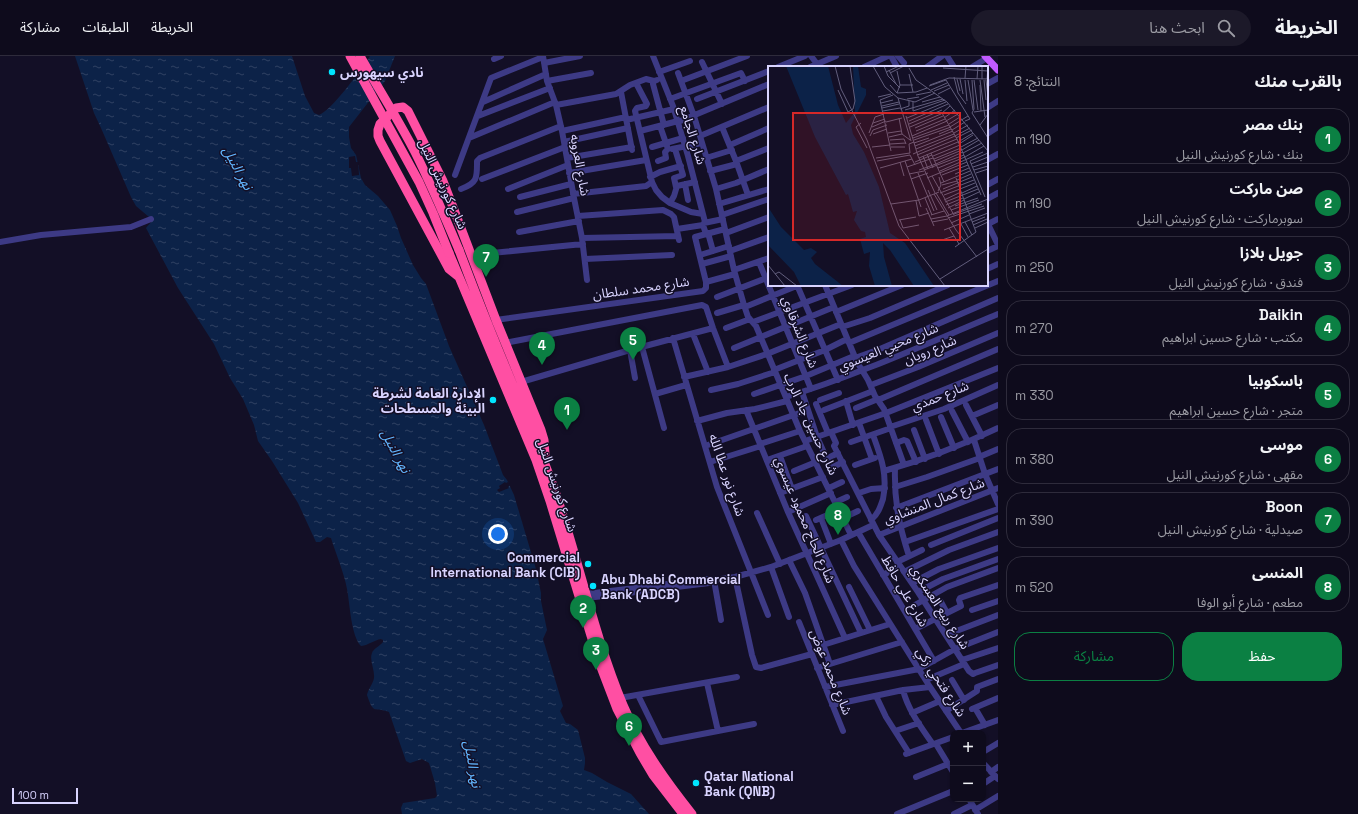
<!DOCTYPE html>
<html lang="ar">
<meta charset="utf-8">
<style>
:root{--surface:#0e0b1c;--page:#1c1929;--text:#f1f3f6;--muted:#9b9ba3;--line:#2e2b3b;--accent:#0b8043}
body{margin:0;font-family:"Space Grotesk","Noto Sans Arabic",sans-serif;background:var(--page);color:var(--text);direction:rtl}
.controls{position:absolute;right:12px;bottom:12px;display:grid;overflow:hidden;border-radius:8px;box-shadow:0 1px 3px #0004}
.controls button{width:36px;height:36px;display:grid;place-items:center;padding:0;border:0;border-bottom:1px solid var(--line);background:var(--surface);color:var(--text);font:20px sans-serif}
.scale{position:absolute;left:12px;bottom:10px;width:66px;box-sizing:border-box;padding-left:4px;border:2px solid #d9d4ff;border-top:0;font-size:11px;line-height:14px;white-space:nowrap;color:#d9d4ff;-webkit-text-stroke:3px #130f26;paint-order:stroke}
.you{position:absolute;left:498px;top:478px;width:14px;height:14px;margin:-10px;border:3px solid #fff;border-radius:50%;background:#1a73e8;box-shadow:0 0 0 6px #1a73e833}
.badge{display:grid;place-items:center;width:26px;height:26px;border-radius:50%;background:var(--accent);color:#fff;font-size:13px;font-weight:700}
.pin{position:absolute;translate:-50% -33px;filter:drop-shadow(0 1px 2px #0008)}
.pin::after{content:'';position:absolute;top:21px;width:14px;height:12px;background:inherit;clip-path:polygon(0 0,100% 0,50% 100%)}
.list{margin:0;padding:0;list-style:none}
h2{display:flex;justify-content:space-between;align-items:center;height:52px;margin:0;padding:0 16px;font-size:17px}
h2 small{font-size:13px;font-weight:400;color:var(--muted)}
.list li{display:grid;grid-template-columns:26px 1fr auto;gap:12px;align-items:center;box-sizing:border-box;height:56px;margin:0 8px 8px;padding:0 8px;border:1px solid var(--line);border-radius:16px}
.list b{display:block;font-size:15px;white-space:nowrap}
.list p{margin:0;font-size:13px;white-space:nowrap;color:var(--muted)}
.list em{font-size:13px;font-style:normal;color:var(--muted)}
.actions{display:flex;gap:8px;padding:12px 16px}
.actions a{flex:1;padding:9px 0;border:1px solid var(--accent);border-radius:16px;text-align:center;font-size:14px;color:var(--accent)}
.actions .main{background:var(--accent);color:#fff}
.icon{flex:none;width:22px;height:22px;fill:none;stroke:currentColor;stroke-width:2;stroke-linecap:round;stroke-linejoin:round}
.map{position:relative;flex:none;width:998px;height:758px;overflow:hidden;direction:ltr}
header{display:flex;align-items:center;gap:24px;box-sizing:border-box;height:56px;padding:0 20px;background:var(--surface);border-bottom:1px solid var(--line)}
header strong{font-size:19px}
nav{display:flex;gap:22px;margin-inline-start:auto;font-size:14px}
.search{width:280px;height:36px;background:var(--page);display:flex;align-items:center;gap:10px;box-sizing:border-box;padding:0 14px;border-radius:22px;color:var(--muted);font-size:15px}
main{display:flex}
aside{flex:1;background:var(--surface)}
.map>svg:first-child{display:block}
</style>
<header>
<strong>الخريطة</strong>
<div class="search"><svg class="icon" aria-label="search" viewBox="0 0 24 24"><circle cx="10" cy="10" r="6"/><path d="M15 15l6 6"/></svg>ابحث هنا</div>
<nav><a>الخريطة</a><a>الطبقات</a><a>مشاركة</a></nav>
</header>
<main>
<aside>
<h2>بالقرب منك<small>النتائج: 8</small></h2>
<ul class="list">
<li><span class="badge">1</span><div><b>بنك مصر</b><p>بنك · شارع كورنيش النيل</p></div><em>190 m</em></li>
<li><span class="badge">2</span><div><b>صن ماركت</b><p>سوبرماركت · شارع كورنيش النيل</p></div><em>190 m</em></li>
<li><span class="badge">3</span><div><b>جويل بلازا</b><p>فندق · شارع كورنيش النيل</p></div><em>250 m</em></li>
<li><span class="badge">4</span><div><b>Daikin</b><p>مكتب · شارع حسين ابراهيم</p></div><em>270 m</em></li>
<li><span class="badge">5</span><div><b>باسكوبيا</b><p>متجر · شارع حسين ابراهيم</p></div><em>330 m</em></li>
<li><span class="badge">6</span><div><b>موسى</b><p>مقهى · شارع كورنيش النيل</p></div><em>380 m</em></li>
<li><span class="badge">7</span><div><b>Boon</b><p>صيدلية · شارع كورنيش النيل</p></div><em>390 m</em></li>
<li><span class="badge">8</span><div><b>المنسى</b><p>مطعم · شارع أبو الوفا</p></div><em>520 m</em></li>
</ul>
<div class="actions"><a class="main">حفظ</a><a>مشاركة</a></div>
</aside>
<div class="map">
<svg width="998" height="758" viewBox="0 0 998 758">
<defs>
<pattern id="water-ripples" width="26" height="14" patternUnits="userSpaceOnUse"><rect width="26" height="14" fill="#0c2248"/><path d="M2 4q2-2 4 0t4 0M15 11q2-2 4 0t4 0" fill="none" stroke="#2f4163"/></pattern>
</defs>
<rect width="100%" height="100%" fill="#130f26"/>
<path fill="url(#water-ripples)" d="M75 0H292L305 40 314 57 319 59C331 55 362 13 370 0H395L385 25 349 71V81L351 92 356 99 361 122 365 129 378 140 390 154 397 170 401 182 413 209 421 222 426 228 449 290 484 369 503 419 507 424 514 439 536 513 541 537V545L547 574 543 583 563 650 560 655 566 667 570 668 578 674 585 702V707L584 714 592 717 607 726 631 738 649 758H402L401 752 403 747 435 742 437 740 435 727 429 707 422 703 410 707 406 705 389 656C374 650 374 660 367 639 368 633 373 628 374 622 375 614 369 604 372 597 373 593 380 590 383 586V584L381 583C374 584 369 589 361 590 351 580 350 548 347 533 344 517 336 498 331 482L327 481 320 486H316L298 447 272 405 258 385 254 369 243 343 230 322 214 288 178 232 146 172 152 165 149 161 136 150 131 141 101 72 94 57Z"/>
<path fill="#130f26" d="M355 100 356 106H358L359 119 352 120 351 112H349V101Z
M505 426 506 427 508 426 510 429 508 431 509 432 499 436 497 434 500 432 499 430Z"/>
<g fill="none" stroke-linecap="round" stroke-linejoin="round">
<path stroke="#3d3a85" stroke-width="6" d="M543 0 547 25 556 49 562 75 574 142 582 182 587 224
M653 0 673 50 688 100 705 166
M811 0 817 8
M891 0 897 11
M898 0 904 7
M947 0 954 11
M494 3 501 0
M702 6 722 48
M544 7 580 0
M778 11 805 0
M810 11 836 0
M864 11 888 0
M927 11 942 0
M972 11 987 2
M659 16 690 5
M678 17 694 60 716 133 734 214 744 249 748 261 756 270 800 375 851 479
M657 24 654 25 653 28 664 69
M547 25 591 17
M681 25 747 0
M636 27 647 48 646 50 637 52 635 55 652 126 656 134 662 141 670 147 691 156 703 158
M987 28 998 22
M621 36 632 94
M670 43 741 17 745 25
M697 43 769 15
M483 46 546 18
M556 49 616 38 630 29 646 23 654 25
M987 52 998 45
M478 60 550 32
M626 64 674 53
M678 66 769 28
M722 71 736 105 748 139
M562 75 626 61
M640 75 678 65
M987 78 998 71
M700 80 769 51
M469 82 555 46
M564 86 628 72
M730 89 769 72
M652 91 683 82
M672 93 702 87
M675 93 683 119 674 122 676 131
M567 102 632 91
M706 102 732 94
M987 104 998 98
M658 105 666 102 665 96 668 93 660 70
M736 105 769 92
M710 115 737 108
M569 117 646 104
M455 119 491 22 543 1
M650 121 660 116 681 110
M482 123 565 91
M685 128 688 144
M987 129 998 123
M461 133C478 127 477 121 477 105L480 102 561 70
M508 133 568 109
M716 133 736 127 769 113
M573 138 646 130 652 126
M520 141 571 128
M987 143 998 137
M670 147 674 140 677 130 695 126
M719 148 769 133
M517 156 574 142
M722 159 769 143
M578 160 663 154 671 158 674 161 679 184
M987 166 998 189
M988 168 998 163
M677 173 703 169
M519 176 579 165
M708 177 713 195
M726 177 769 161
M706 178 703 169 704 167 723 163
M582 182 678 180
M0 186 41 179 131 171 151 163
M730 195 769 181
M987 195 998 190
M471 199 583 188
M700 199 729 190
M585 203 672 199
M759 206 811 333
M702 208 731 200
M987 213 998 208
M734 214 769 202
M706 226 735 218
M797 229 838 324
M825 229 857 306 868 324 875 340 884 353 904 409
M717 241 769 221
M745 251 799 229
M836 256 902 229
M717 257 744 249
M496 264 703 235 706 232V226L695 181 725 173
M753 266 852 229
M842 271 870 262 948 229
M726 272 750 263
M693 278 708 316
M673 282 717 431 768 559
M505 287 702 249 706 251 713 272 728 311
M849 287 998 225
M642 291 664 372
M734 292 834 251
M630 294 635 322
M855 302 880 293 998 242
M774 314 825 294 847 283
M684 321 728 311 767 298 841 268
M521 326 630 294 713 272
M871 329 918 311 998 277
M711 334 738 328 775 316
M802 336 817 381 826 401 828 402 838 397
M655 338 686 329
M754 338 806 320 854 300
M786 341C858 319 928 287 998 258
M820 344 839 337
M878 344 998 293
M846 345 853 369
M816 348 828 377
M966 349 982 380
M856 352 878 343
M746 354 788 456 845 582
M824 354 873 335
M952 355 968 386
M972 360 998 349
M941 361 954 392
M926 364 939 398
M697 365 727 357 755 353 787 345
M859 367 872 403
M890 371 944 353 998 329
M914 374 925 403
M831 376 836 387 834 390 879 479 918 536 969 615 973 618 975 617 998 609
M974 384 985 418 998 448
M805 385 886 357 998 312
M851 386 891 372
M896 387 904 384 907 385 916 406
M760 388 800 375
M705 390 808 354
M780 400 792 433
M979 401 998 393
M767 404 807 390
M710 406 761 390
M855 409 875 402
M895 412C894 445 899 469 909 500
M829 413 843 406
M794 415 816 406
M884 415C923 404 961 390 998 372
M895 431 927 421 980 402
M829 432 842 426
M780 437 823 421
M859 437 871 433 885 432
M836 446 847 441
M896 452 998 413
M788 456 831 437
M757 457 780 508
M806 460 861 577
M821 462 831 488
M843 462 858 455
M816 464 839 454
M871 464C878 458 880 452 883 443 888 419 881 401 873 379
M858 476 934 605
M879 479 998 432
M841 484 854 510 930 631 961 677
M905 486 998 453
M931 489 998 462
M789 504 805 537 830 608
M897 506 922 494
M771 511 789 561
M904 516 949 494 998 476
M883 519 900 510
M735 521 752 599 756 611 761 612 812 598
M714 524 721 564
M912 527 939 513 998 492
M849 531 870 574
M918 536 943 523 998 503
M586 538 708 523 714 524
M587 542 709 527 714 524 735 521 771 511 841 484 873 469
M941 546 947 557
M913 550 947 531 998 512
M972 554 998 545
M799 566 843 675
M915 573 961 550 959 544 960 542 998 529
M946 579 998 559
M823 589 890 568
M962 604 998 592
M817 612 902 586
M926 624 964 608
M952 624 964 644
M707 627 718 675
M825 631 919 613 955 593 998 576
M903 634C908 654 921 671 932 687
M638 639 661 686 754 668
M876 640 886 661 909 697
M620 642 737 621
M832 649 903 634 930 631
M975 652 985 669
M972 653 998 642
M946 655 977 635V631L998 623
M912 657 940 645
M895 675 919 667
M962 677 998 664
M936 688 953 716
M983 696 998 687
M906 698 953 681
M983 707 998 723
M991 716 998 711
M916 721 948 708
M983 728 995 720
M969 743 978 758
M975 754 998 740
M897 758 953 735
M954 758 972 749"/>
<path stroke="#c25bff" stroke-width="7" d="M985 0 998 14"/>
<path stroke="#ff4fa3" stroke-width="9" d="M459 194C473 231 487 267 502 303 521 349 541 394 557 441 580 510 595 582 623 649 640 689 665 724 692 758
M449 197 536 404 550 445 599 606 617 653 640 697 653 719 683 758
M459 221 449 213 380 85 378 80V74L380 68 396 52 403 51 408 55 443 125 496 264 541 374 544 384 545 399"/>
<path stroke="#ff4fa3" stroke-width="9" d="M350 0 419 126 433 157 449 197
M360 0C378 32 398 63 415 96 431 128 445 161 459 194"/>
</g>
<g fill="#00e5ff" stroke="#130f26" stroke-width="1.5">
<circle cx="332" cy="16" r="4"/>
<circle cx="493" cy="344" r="4"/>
<circle cx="588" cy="508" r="4"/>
<circle cx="593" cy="530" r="4"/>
<circle cx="696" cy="727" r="4"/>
</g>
<g text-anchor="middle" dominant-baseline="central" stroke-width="3" stroke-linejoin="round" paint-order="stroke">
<g font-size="13" font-weight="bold" fill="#d9d4ff" stroke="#130f26" text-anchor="start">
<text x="340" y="16">نادي سيهورس</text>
<text x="485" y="337" text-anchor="end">الإدارة العامة لشرطة<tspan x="485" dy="15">البيئة والمسطحات</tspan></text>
<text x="580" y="501" text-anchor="end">Commercial<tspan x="580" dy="15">International Bank (CIB)</tspan></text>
<text x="601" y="523">Abu Dhabi Commercial<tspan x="601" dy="15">Bank (ADCB)</tspan></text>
<text x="704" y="720">Qatar National<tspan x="704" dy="15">Bank (QNB)</tspan></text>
</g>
<g font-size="13" fill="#d9d4ff" stroke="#130f26">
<text transform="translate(693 79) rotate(73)">شارع الجامع</text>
<text transform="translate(580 109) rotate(80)">شارع العروبه</text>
<text transform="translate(443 128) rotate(65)">شارع كورنيش النيل</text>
<text transform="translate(641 232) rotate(-8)">شارع محمد سلطان</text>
<text transform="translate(800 276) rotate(68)">شارع الشرقاوي</text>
<text transform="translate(888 291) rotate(-22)">شارع محيي العيسوي</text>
<text transform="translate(930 294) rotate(-23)">شارع رويان</text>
<text transform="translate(940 340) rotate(-22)">شارع حمدي</text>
<text transform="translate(811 368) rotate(65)">شارع حسين جاد الرب</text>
<text transform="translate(727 419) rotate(71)">شارع نور عطا الله</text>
<text transform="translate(557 429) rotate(71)">شارع كورنيش النيل</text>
<text transform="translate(934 445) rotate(-21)">شارع كمال المنشاوي</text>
<text transform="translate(805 464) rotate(67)">شارع الحاج محمود عيسوي</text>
<text transform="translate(905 535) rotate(60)">شارع علي حافظ</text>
<text transform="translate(940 551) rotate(57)">شارع ربيع العسكري</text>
<text transform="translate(831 616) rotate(68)">شارع محمد عوض</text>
<text transform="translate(941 626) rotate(57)">شارع فتحي زكي</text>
</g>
<g font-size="14" font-style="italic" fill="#62b6ff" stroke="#130f26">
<text transform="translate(238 112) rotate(61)">نهر النيل</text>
<text transform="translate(396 395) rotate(62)">نهر النيل</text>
<text transform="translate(473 708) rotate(80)">نهر النيل</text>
</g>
</g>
<g transform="translate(768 10)">
<rect width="220" height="220" fill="#130f26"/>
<path d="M18 0H60L70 39 78 57 87 46 85 0H90L93 21 98 23V29L83 59 85 68 96 86 111 121 122 167 137 177 166 220H146L122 184 115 177 116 191 124 220H107L101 200 102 186 96 188 92 173 98 171 97 166 93 165 86 154 89 145 85 146 80 128 78 129 47 71ZM0 141 13 161 36 184 43 182 49 186 43 192 47 198 75 220H33L26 206 0 179Z" fill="#0c2248"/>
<path fill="none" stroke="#625e7d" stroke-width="1" d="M67 0 73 23 99 74 131 160 177 220M82 0 87 35 85 43M105 0 117 21 130 32 147 36 167 27M116 0 120 10 132 22M141 2 148 14 179 36 220 85M175 2 220 5M121 4 128 18M118 6 131 0M122 7 136 0M141 8 145 26M186 11 190 27 198 38M197 12 198 0M189 13 192 25M192 13 195 28M209 13 210 0M214 13V0M219 13 220 0M197 14 199 35M200 14 205 44M204 14 206 43 204 47 220 72M206 14 210 44M212 14 217 51M216 14 218 34M218 14 220 31M122 19 129 27 148 26 159 22M132 19H145M162 19 181 12 220 13M212 19 213 45M161 20 178 14 202 53 197 55M70 24 80 46 85 43M163 24 179 17M166 25 181 19M129 27 132 19 129 5M170 28 182 22M148 29 163 26M110 31 123 28M130 32 143 75M139 33 151 31M145 36V45L177 34M154 36 172 31M113 37 125 34M114 40 131 36M114 42 131 38M132 43 141 40V35M137 44 175 33M115 45 132 42M206 46 220 44M174 47 189 73 213 129M138 50 150 90 167 127M131 52 134 68 142 74M139 52 178 36M176 52 187 44M141 55 180 38M178 55 190 48M118 56 134 52M93 57 88 61 99 82M105 57 117 53M141 58 174 44M181 58 192 51M212 59 220 48M104 61 118 55M142 61 173 48 182 40M182 61 200 50M147 62 175 50M184 64 197 56M148 65 177 53M101 67 107 51 116 48M120 67 133 65M186 67 200 59M105 68 119 63M171 68 183 63M102 70 105 64 119 59M144 70 179 55M187 70 202 62M121 71 134 68M145 72 181 59M188 72 204 64M122 74 136 73 138 78M146 74 183 61M190 76 205 67M146 77 161 72M122 78 138 77M191 78 205 69M147 80 185 65M104 81 122 79M123 81H137M193 81 210 72M148 83 186 68M194 84 211 74M123 85 112 34 125 29M163 87 176 116M195 87 214 77M145 88 187 70M159 88 165 102M149 89 189 73M155 90 160 103M165 90 192 79M197 91 216 80M108 92 142 87 141 78 146 76M151 92 190 76M166 93 193 82M109 95 142 89 147 99M137 95 153 141M167 95 194 84M132 96 136 110M147 96 164 89M168 98 195 86M203 98 220 91M139 101 165 92M205 101 220 96M112 102 144 93M170 102 197 91M151 104 168 98M156 104 196 89M206 104 220 100M172 105 215 86M150 107 166 145M208 107 220 103M141 108 156 105M187 108 201 102M174 109 200 99M164 110 186 149M159 112 199 96M143 113 160 107M189 114 203 108M173 117 202 105M174 119 189 115M175 123 204 111M192 123 207 117M160 124 169 144M170 125 173 119 171 111M168 127 181 149M172 127 206 114M194 127 209 120M166 128 188 164 209 191M176 129 192 123M217 131 202 95 220 87M157 132 164 149M196 133 211 126M176 134 193 126M148 135 151 150 161 147M177 136 210 123M123 138 151 134 171 126M178 139 195 132M187 140 210 132M158 142 166 160M180 142 196 134M183 144 211 134M186 148 214 138M201 148 217 142M163 149 176 145M180 152 216 140M163 153 179 150 220 133M131 154 148 151M132 154 135 162 151 159M164 156 180 153M197 156 204 169M204 156 217 151M183 157 201 149M193 158 200 171M205 159 219 153M181 162 191 178M207 162 220 156M176 164 220 147M174 174 186 170M187 181 208 166 188 112M0 199 17 220M7 208 11 206 29 220M172 213 220 183"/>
<path fill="#d62828" fill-opacity="0.15" stroke="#d62828" stroke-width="2" d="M25 47H192V174H25Z"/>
<rect width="220" height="220" fill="none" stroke="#d9d4ff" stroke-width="2"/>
</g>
</svg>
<div class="controls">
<button>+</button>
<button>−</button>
</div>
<div class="scale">100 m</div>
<div class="you"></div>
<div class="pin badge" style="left:567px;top:374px">1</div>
<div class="pin badge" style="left:583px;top:572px">2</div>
<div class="pin badge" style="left:596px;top:614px">3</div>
<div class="pin badge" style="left:542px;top:309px">4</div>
<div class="pin badge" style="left:633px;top:304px">5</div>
<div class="pin badge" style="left:629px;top:690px">6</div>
<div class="pin badge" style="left:486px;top:221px">7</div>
<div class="pin badge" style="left:838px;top:479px">8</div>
</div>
</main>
